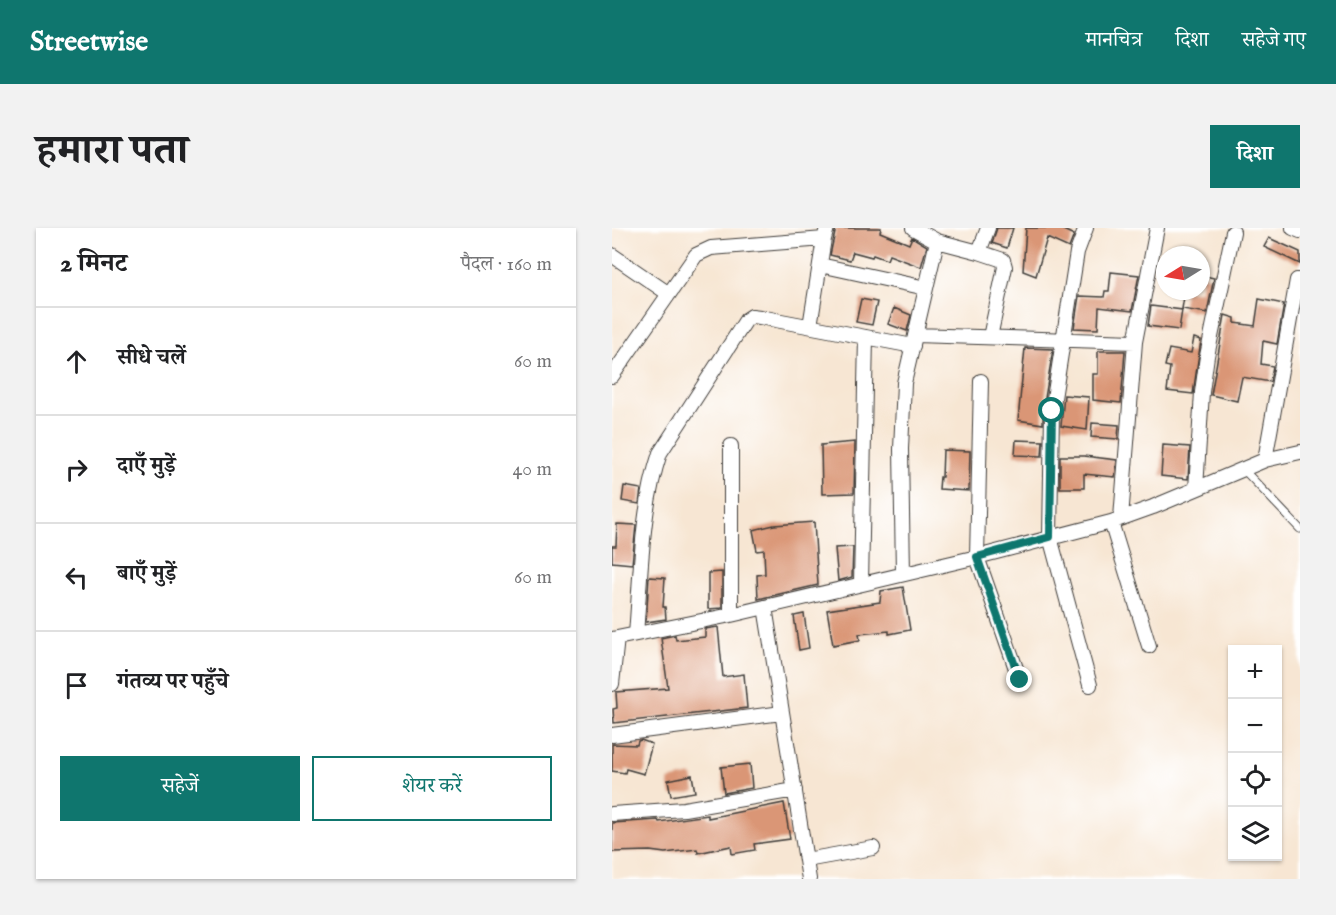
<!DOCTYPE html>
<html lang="hi">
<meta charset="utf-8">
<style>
:root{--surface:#fff;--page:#f2f2f2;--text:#202124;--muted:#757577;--line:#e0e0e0;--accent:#0f766e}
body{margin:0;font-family:"IM FELL English","Noto Serif Devanagari",serif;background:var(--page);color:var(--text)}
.controls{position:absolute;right:18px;bottom:18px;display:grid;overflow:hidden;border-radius:0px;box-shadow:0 2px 4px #0004}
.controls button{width:54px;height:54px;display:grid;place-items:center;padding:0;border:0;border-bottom:2px solid var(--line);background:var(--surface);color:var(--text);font:30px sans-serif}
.compass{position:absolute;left:544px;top:18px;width:54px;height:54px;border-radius:50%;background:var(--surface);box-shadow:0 2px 4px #0004;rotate:259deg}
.stop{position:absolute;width:18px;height:18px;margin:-14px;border:4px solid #0f766e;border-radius:50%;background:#fff}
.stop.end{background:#0f766e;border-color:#fff;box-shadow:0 2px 6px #0008}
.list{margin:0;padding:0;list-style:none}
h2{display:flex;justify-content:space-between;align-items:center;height:78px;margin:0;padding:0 24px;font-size:26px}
h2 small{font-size:20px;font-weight:400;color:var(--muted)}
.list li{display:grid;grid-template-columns:39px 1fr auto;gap:18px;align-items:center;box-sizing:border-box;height:108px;padding:0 24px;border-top:2px solid var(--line)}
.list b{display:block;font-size:22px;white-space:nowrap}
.list em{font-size:20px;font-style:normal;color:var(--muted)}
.actions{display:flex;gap:12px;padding:18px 24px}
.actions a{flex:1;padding:14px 0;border:2px solid var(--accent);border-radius:0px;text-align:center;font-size:21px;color:var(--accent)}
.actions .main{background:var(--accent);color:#fff}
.icon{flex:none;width:33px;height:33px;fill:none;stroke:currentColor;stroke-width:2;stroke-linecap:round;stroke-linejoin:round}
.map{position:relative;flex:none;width:688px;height:651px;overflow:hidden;border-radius:0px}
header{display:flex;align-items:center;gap:36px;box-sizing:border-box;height:84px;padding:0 30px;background:var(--accent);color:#fff}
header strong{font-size:28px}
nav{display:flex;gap:33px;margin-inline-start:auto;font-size:21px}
.intro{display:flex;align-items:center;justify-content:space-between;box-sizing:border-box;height:144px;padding:0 36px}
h1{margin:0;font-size:42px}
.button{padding:15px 27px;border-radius:0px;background:var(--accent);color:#fff;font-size:21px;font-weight:700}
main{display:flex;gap:36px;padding:0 36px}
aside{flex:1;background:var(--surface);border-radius:0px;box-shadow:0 2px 4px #0004}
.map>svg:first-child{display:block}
</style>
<header>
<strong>Streetwise</strong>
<nav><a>मानचित्र</a><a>दिशा</a><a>सहेजे गए</a></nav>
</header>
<div class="intro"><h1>हमारा पता</h1><a class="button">दिशा</a></div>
<main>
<aside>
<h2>2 मिनट<small>पैदल · 160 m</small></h2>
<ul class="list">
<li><svg class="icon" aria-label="ahead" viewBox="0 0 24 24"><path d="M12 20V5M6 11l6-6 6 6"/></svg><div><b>सीधे चलें</b></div><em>60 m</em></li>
<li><svg class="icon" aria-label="right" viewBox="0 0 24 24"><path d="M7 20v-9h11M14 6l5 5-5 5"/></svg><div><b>दाएँ मुड़ें</b></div><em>40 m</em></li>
<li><svg class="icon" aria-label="left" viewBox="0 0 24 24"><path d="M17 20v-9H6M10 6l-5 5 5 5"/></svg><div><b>बाएँ मुड़ें</b></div><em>60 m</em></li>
<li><svg class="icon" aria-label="arrive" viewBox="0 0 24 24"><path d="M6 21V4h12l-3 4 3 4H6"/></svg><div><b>गंतव्य पर पहुँचे</b></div></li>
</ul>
<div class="actions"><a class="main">सहेजें</a><a>शेयर करें</a></div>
</aside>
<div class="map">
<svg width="688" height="651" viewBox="0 0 688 651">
<rect width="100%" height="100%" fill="#fff"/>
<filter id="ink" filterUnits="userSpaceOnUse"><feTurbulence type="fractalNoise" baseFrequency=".0167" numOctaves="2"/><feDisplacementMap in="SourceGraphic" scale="12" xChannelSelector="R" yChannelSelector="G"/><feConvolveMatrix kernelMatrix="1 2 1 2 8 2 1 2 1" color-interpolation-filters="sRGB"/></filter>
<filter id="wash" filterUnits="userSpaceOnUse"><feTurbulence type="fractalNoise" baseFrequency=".008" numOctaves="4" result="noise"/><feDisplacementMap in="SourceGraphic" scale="24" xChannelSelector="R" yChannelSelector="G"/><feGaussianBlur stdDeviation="1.35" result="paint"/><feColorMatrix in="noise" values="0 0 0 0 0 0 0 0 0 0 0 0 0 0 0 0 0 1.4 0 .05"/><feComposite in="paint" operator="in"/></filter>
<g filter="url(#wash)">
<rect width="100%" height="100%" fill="#f7e6d3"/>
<g id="blocks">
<path fill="#da9676" d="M224 0H269L268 4 297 16 300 9 315 18 309 39 277 27 275 32 261 27 260 29 241 24 238 32 218 27Z
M385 0H401L395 20 380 15Z
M414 0H447L462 7 457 20 435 10 424 48 411 43Z
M657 10 688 24V36L652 19Z
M499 44 527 47 520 83 487 79 486 101 462 100 467 68 492 69 493 63H497Z
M589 47 602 50 595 85 570 81 573 63H589Z
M249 71 265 74 260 97 244 94Z
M647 71 672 76 665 116 651 113 649 136 661 138 658 154 630 149 625 173 599 167 613 87 623 90V95L643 98Z
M539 78 570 82 567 102 536 98Z
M282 80 299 87 295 103 276 96Z
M582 110 589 112 581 166 555 163 558 139 553 138 557 121 579 125Z
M413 120 441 121 431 182V196L406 192Z
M486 123H513L509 175 481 172V146H486Z
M452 167 477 169 475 202 449 198Z
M480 195 507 197 506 211 479 209Z
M404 212 431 213 430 228 403 227Z
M243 214 242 265 210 266 209 217Z
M551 217 578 219 576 251 549 248Z
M331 222 358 223 357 263 327 261 328 249H330Z
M448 228H472L505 232 503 249 472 246V260H448Z
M12 258 29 261 27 276 10 273Z
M202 294 206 357 146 371 145 347 153 346 152 322 145 323 141 302 162 297Z
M5 296 24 297 20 336 0 334V318H4Z
M241 319 240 349 226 353 223 320Z
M110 344V380L96 381V345Z
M37 349 53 350 51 379H53L54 391 34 394Z
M291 359 298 402 277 406V403L247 406 248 412 221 417 215 382 268 374 269 363Z
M192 386 197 420 187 422 182 388Z
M106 399 111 449 132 446 135 480 2 495 1 481 5 480 4 464 56 460 49 410 63 407 64 412 93 409V401Z
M29 512 40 516 32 546 14 541 13 545 0 543V516L25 517 26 513Z
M138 536 140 560 112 565 109 539Z
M80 547 83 564 59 568 56 552Z
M172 575 178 611 142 616 143 622 120 626 119 618 86 625 85 621 53 625 38 623 0 624V595L46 592 47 594 96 587V590Z"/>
</g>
</g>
<g filter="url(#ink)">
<use href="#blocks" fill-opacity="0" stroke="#3d3a37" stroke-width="1.5"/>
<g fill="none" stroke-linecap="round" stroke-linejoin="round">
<g stroke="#3d3a37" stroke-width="9">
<path id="service" d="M631 241 688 301"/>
</g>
<g stroke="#3d3a37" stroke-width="16">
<path id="minor" d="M301 0 325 13 367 24
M376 0 367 24 391 32 393 39 378 109
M474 0 465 24 440 183 438 309 478 457
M681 0 688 3
M0 27 57 66
M208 37 314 60
M198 98 212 11
M303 107 523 114
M0 148 84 27 99 20 212 11 215 0
M369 153 365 329 408 452
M119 218V387
M653 232 685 52
M584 261 590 164 595 128 621 4
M509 290 523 114 545 0
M499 294 537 418
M291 346 289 221 292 155 325 13
M249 356 254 109
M153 379 197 651
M24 406C29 346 29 282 48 225L134 92 140 88 148 89 301 118
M0 411 119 387 365 329 499 294 541 279 653 232 688 224
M0 456 5 410
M0 507 170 485
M0 586 72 581 183 562
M194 632 261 620"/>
</g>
<use href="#service" stroke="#fff" stroke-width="7"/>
<use href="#minor" stroke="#fff" stroke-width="14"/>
</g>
</g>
<g fill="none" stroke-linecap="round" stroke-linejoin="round" filter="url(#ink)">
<path stroke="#0f766e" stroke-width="8" d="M408 452 365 329 438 309 440 183"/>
</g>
</svg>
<div class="controls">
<button>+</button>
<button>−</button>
<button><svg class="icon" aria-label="locate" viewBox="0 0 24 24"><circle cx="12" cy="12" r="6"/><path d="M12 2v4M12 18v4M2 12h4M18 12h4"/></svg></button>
<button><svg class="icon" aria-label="layers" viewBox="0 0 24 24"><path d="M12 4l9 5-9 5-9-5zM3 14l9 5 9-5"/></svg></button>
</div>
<svg class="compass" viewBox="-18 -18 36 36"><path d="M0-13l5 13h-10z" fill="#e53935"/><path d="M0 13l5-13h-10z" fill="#757577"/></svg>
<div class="stop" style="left:440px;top:183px"></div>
<div class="stop end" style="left:408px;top:452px"></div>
</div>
</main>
